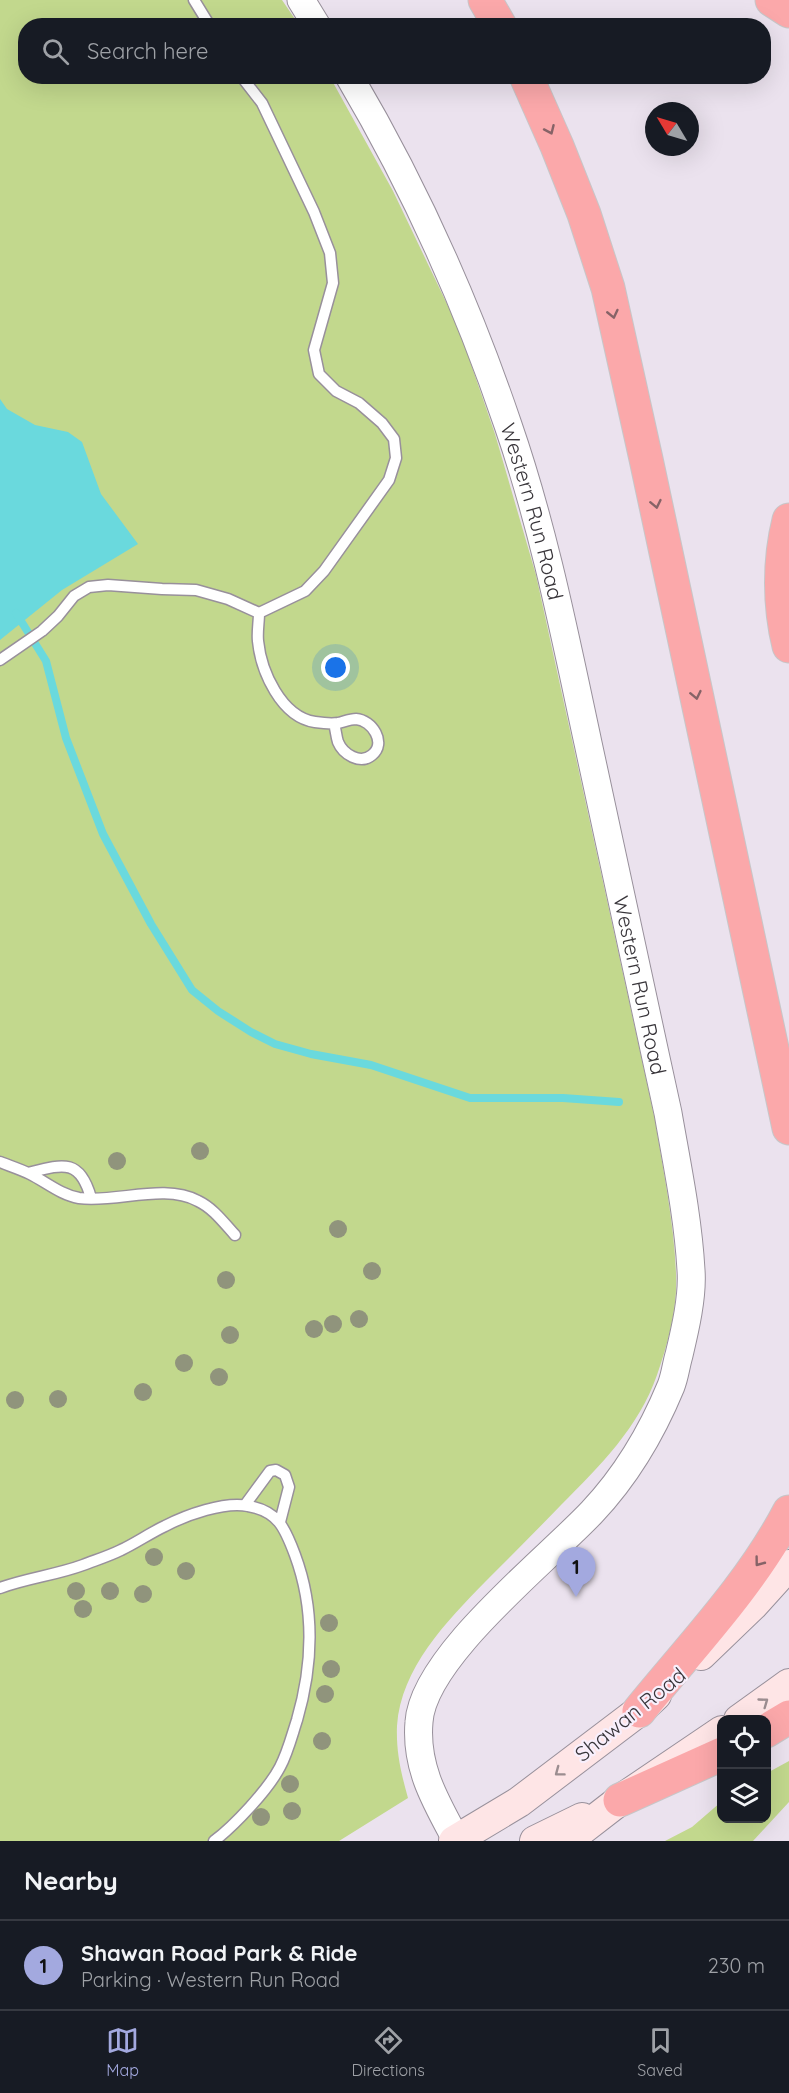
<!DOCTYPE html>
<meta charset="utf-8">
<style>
:root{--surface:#171b24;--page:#242831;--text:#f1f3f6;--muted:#9ea1a6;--line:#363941;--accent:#a3a9df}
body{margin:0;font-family:Quicksand,sans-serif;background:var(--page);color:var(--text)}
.controls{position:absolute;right:18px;bottom:18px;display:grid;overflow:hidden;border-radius:12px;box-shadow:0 6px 24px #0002}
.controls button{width:54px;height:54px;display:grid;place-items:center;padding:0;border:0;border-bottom:2px solid var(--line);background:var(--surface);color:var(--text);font:30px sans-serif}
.compass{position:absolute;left:645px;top:102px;width:54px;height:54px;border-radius:50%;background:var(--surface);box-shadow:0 6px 24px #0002;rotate:308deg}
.you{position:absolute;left:336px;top:668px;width:21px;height:21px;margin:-15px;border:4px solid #fff;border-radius:50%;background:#1a73e8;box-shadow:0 0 0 9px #1a73e833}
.badge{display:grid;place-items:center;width:39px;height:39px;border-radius:50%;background:var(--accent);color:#111;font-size:20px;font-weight:700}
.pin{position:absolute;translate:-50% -50px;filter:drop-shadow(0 2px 3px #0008)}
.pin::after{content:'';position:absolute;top:32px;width:21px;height:18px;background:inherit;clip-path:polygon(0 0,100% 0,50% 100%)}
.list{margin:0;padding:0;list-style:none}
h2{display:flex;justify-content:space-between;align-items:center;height:78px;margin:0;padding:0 24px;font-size:26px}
h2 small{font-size:20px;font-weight:400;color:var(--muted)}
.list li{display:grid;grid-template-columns:39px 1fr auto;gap:18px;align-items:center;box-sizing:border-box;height:90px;padding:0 24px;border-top:2px solid var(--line)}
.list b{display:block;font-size:22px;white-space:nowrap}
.list p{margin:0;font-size:20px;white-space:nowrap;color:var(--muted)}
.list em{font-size:20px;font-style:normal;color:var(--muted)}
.icon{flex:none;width:33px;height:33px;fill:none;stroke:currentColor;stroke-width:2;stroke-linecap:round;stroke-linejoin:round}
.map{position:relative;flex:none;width:789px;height:1841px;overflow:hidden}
.search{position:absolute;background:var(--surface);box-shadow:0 6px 24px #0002;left:18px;right:18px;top:18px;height:66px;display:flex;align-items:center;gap:15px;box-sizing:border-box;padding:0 21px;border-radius:24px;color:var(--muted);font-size:22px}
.sheet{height:168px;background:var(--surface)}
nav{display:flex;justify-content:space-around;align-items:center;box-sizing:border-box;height:84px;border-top:2px solid var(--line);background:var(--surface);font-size:16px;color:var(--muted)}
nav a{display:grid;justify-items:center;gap:3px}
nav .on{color:var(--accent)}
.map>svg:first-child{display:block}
</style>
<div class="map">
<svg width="789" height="1841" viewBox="0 0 789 1841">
<rect width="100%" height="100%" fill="#ebe2ee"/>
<path fill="#c2d88d" d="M0 0H282L299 25 26 26V76L330 77 393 191 459 329 495 434 536 575 655 1120C663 1170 674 1222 676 1273 678 1307 668 1343 657 1375 639 1427 600 1466 561 1505 536 1531 510 1557 485 1582 446 1622 401 1668 397 1726 396 1752 401 1773 408 1798L339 1841H0Z
M789 1761V1802L753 1841H665L692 1827 721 1802 722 1818H766L767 1773Z"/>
<path fill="#6ad9dd" d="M0 399 7 409 35 425 68 432 82 442 101 494 138 544 62 590 0 640Z"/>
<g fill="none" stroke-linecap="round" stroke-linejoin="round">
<path stroke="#6ad9dd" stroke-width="8" d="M16 613 46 661 66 738 103 834 151 924 192 990 218 1011 251 1032 275 1044 311 1054 371 1065 470 1098H563L619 1102"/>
<g stroke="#98909b" stroke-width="13">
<path id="service" d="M194 0 210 26
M259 613C259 622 257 632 258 641 261 671 281 717 315 722 322 723 331 724 338 723 343 722 350 719 356 719 372 720 387 743 372 755 360 765 343 754 338 742 336 736 336 730 334 724
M0 660 42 631 58 616 74 596 89 587 108 585 162 589 196 590 228 599 259 613 305 591 324 571 389 480 396 458 394 439 382 423 359 403 336 391 319 374 314 350 333 283 330 253 314 212 262 103 241 76
M0 1162C10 1166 20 1169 30 1174 46 1182 61 1195 79 1198 117 1203 164 1183 198 1201 213 1208 224 1223 235 1235
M28 1173C63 1164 80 1158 91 1198
M245 1505 270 1471 276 1470 285 1475 289 1487 280 1522
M0 1588C27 1578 56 1575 83 1565 96 1560 109 1556 121 1550 136 1543 150 1533 165 1526 186 1515 225 1501 248 1506 278 1511 285 1528 295 1555 315 1609 313 1665 297 1720 292 1735 288 1752 280 1767 268 1790 234 1826 214 1841"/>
</g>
<g stroke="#98909b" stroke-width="29">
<g id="tertiary">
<path d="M301 0 317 26"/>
<path id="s1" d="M349 76C414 186 467 304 508 425 544 529 565 636 588 743 615 867 641 990 668 1113 677 1165 688 1217 691 1270 693 1296 685 1330 679 1355 676 1365 675 1376 671 1386 652 1432 626 1476 592 1512 547 1560 423 1657 419 1722 415 1768 436 1802 457 1841"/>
</g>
</g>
<g stroke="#98909b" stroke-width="32">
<path id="secondary" d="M701 1655 753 1605 789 1565
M739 1720 789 1684
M454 1841 519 1802 639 1711 656 1695
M535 1841 582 1818
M567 1841 620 1800 722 1731"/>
</g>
<g stroke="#c7c6c8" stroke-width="35">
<path id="motorway" d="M485 0 500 26
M772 0 789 11
M526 76 557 146 584 214 608 288 646 459 789 1128
M789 520C779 560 779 606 789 646
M639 1711C690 1648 751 1585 789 1512
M766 1731 789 1717
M620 1800 722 1754"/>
</g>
<use href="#service" stroke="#fff" stroke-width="10"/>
<use href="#tertiary" stroke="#fff" stroke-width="27"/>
<use href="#secondary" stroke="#fee5e6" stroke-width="30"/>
<use href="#motorway" stroke="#fba8aa" stroke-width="33"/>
</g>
<g fill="#90947c">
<circle cx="200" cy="1151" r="9"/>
<circle cx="117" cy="1161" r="9"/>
<circle cx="338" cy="1229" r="9"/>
<circle cx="372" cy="1271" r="9"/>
<circle cx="226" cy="1280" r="9"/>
<circle cx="359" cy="1319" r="9"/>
<circle cx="333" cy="1324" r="9"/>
<circle cx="314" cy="1329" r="9"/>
<circle cx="230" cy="1335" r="9"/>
<circle cx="184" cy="1363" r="9"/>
<circle cx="219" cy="1377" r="9"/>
<circle cx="143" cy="1392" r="9"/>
<circle cx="58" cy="1399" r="9"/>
<circle cx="15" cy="1400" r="9"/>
<circle cx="154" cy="1557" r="9"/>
<circle cx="186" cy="1571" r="9"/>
<circle cx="76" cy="1591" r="9"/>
<circle cx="110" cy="1591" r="9"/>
<circle cx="143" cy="1594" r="9"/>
<circle cx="83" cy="1609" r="9"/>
<circle cx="329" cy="1623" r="9"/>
<circle cx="331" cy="1669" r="9"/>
<circle cx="325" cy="1694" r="9"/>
<circle cx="322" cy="1741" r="9"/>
<circle cx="290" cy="1784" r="9"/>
<circle cx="292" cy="1811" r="9"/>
<circle cx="261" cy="1817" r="9"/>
</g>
<defs><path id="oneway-chevron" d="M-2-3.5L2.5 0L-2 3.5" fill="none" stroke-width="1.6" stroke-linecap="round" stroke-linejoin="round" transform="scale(1.5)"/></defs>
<g stroke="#866367">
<use href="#oneway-chevron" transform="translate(550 130) rotate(66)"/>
<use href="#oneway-chevron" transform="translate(613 314) rotate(77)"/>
<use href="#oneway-chevron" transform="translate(656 504) rotate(78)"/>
<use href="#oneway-chevron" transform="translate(696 695) rotate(78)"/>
<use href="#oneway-chevron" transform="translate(759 1562) rotate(127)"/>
</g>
<g stroke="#9b8d90">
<use href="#oneway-chevron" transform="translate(764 1702) rotate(-36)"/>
<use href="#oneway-chevron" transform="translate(559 1772) rotate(143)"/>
</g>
<g text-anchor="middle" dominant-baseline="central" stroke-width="4.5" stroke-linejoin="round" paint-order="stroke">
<g font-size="21" fill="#38353a" stroke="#f8effc">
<text stroke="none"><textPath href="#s1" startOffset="474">Western Run Road</textPath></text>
<text stroke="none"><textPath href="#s1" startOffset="960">Western Run Road</textPath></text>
<text transform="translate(630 1714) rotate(-39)">Shawan Road</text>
</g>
</g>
</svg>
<div class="controls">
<button><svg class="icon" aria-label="locate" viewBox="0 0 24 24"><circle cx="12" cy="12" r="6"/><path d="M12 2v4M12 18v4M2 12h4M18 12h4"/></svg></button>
<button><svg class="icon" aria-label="layers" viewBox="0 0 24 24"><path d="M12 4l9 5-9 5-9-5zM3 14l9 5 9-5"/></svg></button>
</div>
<svg class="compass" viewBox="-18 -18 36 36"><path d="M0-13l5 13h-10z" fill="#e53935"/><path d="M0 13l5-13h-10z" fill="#9ea1a6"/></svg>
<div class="you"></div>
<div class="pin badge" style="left:576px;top:1597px">1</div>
<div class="search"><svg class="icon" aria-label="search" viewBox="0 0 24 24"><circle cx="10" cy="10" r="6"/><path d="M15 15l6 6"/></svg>Search here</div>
</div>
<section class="sheet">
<h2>Nearby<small></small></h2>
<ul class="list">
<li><span class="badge">1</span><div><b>Shawan Road Park &amp; Ride</b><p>Parking · Western Run Road</p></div><em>230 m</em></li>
</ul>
</section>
<nav>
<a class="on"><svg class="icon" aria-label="map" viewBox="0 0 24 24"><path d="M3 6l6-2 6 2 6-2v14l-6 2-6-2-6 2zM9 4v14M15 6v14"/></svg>Map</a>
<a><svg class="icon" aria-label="directions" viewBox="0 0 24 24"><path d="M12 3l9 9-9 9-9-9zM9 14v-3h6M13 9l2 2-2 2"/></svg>Directions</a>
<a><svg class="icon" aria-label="saved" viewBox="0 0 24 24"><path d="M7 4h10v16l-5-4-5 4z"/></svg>Saved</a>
</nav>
